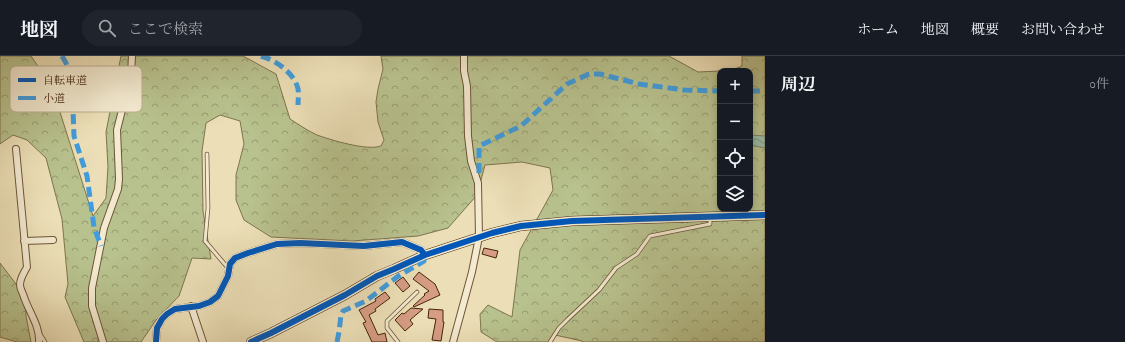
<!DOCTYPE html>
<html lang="ja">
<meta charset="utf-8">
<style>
:root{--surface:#171b24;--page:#20242c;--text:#f1f3f6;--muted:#9ea1a6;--line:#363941}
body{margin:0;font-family:"IM FELL Double Pica","Noto Serif JP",serif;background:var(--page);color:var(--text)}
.controls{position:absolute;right:12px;top:12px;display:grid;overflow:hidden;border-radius:8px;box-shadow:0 2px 6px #0003}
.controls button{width:36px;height:36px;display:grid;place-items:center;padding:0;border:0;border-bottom:1px solid var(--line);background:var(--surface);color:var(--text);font:20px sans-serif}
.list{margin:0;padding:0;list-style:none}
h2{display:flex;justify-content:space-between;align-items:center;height:52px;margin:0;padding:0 16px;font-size:17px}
h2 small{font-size:13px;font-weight:400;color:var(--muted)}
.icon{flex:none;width:22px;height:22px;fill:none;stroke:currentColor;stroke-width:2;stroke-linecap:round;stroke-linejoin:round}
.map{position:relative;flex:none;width:765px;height:286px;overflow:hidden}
header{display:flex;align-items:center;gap:24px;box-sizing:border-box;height:56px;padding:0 20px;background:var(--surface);border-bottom:1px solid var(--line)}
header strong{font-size:19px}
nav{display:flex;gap:22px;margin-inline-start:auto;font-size:14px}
.search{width:280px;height:36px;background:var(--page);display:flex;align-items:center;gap:10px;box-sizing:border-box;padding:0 14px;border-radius:22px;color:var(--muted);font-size:15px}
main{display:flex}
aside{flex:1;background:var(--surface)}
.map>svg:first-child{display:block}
</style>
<header>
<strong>地図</strong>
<div class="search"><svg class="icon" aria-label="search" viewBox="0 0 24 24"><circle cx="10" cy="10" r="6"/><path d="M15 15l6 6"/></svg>ここで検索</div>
<nav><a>ホーム</a><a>地図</a><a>概要</a><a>お問い合わせ</a></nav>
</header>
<main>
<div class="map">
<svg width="765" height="286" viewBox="0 0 765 286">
<defs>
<pattern id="forest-crowns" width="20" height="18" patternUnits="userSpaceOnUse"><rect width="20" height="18" fill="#b8c28e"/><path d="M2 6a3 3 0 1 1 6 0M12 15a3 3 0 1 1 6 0" fill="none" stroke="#979d72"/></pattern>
<pattern id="water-waves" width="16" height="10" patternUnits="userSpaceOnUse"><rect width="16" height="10" fill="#9abda9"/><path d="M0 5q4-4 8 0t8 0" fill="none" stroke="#7f9988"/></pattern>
</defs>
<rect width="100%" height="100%" fill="#ecdfb7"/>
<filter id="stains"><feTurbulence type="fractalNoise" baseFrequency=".005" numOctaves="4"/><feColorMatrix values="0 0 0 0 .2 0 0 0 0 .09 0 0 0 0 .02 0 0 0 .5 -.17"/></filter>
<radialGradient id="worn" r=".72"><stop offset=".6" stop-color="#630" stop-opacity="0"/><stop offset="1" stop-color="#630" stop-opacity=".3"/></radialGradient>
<path fill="url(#forest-crowns)" stroke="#7e744e" d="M0 0H31L54 34 59 53 93 160 106 142 108 111 106 76 121 0H243L276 18 290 63C298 68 308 75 317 79 331 84 367 95 381 90L384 84 378 66 376 46 378 33 383 13 381 0H669L698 16 720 15V153H750V15H730L742 10V0H765V286H582V285L555 279 550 286H497L481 276 480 258 488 249 512 261 520 194 553 134 550 112 522 106 485 109 477 139 448 172 418 180 352 185 271 181 244 164 236 144V119L244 88 240 65 220 59 206 67 202 95 203 155 211 203 192 202 179 240 156 264 141 286H84L65 241 68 228 62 163 46 102 27 84 13 79 0 88Z
M0 207 25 240 26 260 31 286H17L0 281Z"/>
<path fill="url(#water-waves)" stroke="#78806b" d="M750 79 765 80V92L750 89Z"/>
<path fill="#d69d84" stroke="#44250d" d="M484 192 498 195 496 202 482 198Z
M419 216 435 228 440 239 414 251 413 250 425 239 424 238 429 235 413 223Z
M403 221 410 230 403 236 395 227Z
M385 236 390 242 375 253 376 255 369 259 378 279 385 277 387 286H372L363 267 366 266 359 254 376 245 375 243Z
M411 252 423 253 410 264 413 268 405 275 395 264 402 257 404 258Z
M429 253 443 254V266H444L441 285 432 284 436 263 428 262Z"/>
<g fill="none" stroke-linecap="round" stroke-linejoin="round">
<g stroke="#6e5438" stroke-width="4.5">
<path id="lane" d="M207 98 208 152 205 185 228 212
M40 278 45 286
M398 286 387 272V265L417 236
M550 286 559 272 567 264 599 234 616 212 637 198 650 180 710 168V162"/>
</g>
<g stroke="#6e5438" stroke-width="8">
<path id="street" d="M16 93 27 211C24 217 20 222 20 229 20 233 23 237 24 241 29 256 40 270 39 286
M24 185 53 184
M191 250 203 286
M103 286 92 250V232L104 172 118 133 119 123 117 74 131 18 132 0
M156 286 157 272 162 263 167 258 175 253 199 250 210 246 218 240 228 220 230 208 235 202 248 197 277 188 300 187 364 190 402 186 421 194 425 199
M453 286 472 216 479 181 478 127 471 105 468 80 467 30 464 15V0"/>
</g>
<g stroke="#44250d" stroke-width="10">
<path id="secondary" d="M251 286 271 277 345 239 377 220 394 213 425 199 492 177 521 170 572 165 765 159"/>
</g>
<use href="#lane" stroke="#f3ead0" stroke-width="3"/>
<use href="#street" stroke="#f3ead0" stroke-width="6"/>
<use href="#secondary" stroke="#f3ead0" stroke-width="9"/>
<path stroke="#409cde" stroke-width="5" stroke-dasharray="10 5" stroke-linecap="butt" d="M62 0 66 7 72 29 74 80 87 120 94 171 101 190
M261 0C276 4 295 18 298 33 299 38 298 44 298 49
M750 35H765
M479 117V90L521 70 567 28 589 18H600L639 28 684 34 720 35
M337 286 339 276 341 259 343 255 366 245 397 221 424 205V201"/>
<g stroke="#f3ead0" stroke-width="8">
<path id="cycleway" d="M156 286 157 272 162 263 167 258 175 253 199 250 210 246 218 240 228 220 230 208 235 202 248 197 277 188 300 187 364 190 402 186 421 194 425 199
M251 286 271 277 345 239 377 220 394 213 425 199 492 177 521 170 572 165 765 159"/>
</g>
<use href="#cycleway" stroke="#0057b8" stroke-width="6"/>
</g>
<rect x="10" y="10" width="132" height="46" rx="6" fill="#f3ead0" stroke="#beaf96" stroke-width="1"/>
<rect x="18" y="22" width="18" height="4" fill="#0057b8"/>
<rect x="18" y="40" width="18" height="4" fill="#409cde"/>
<g font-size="11" fill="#44250d">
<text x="43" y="28">自転車道</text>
<text x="43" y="46">小道</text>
</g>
<rect width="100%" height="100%" filter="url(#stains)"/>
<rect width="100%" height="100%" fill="url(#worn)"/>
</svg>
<div class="controls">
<button>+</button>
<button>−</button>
<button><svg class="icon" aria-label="locate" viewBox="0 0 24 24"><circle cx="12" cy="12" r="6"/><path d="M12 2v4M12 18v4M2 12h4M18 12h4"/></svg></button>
<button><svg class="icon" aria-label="layers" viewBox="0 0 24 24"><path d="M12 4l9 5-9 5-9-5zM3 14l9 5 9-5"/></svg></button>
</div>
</div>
<aside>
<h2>周辺<small>0件</small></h2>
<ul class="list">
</ul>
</aside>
</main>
